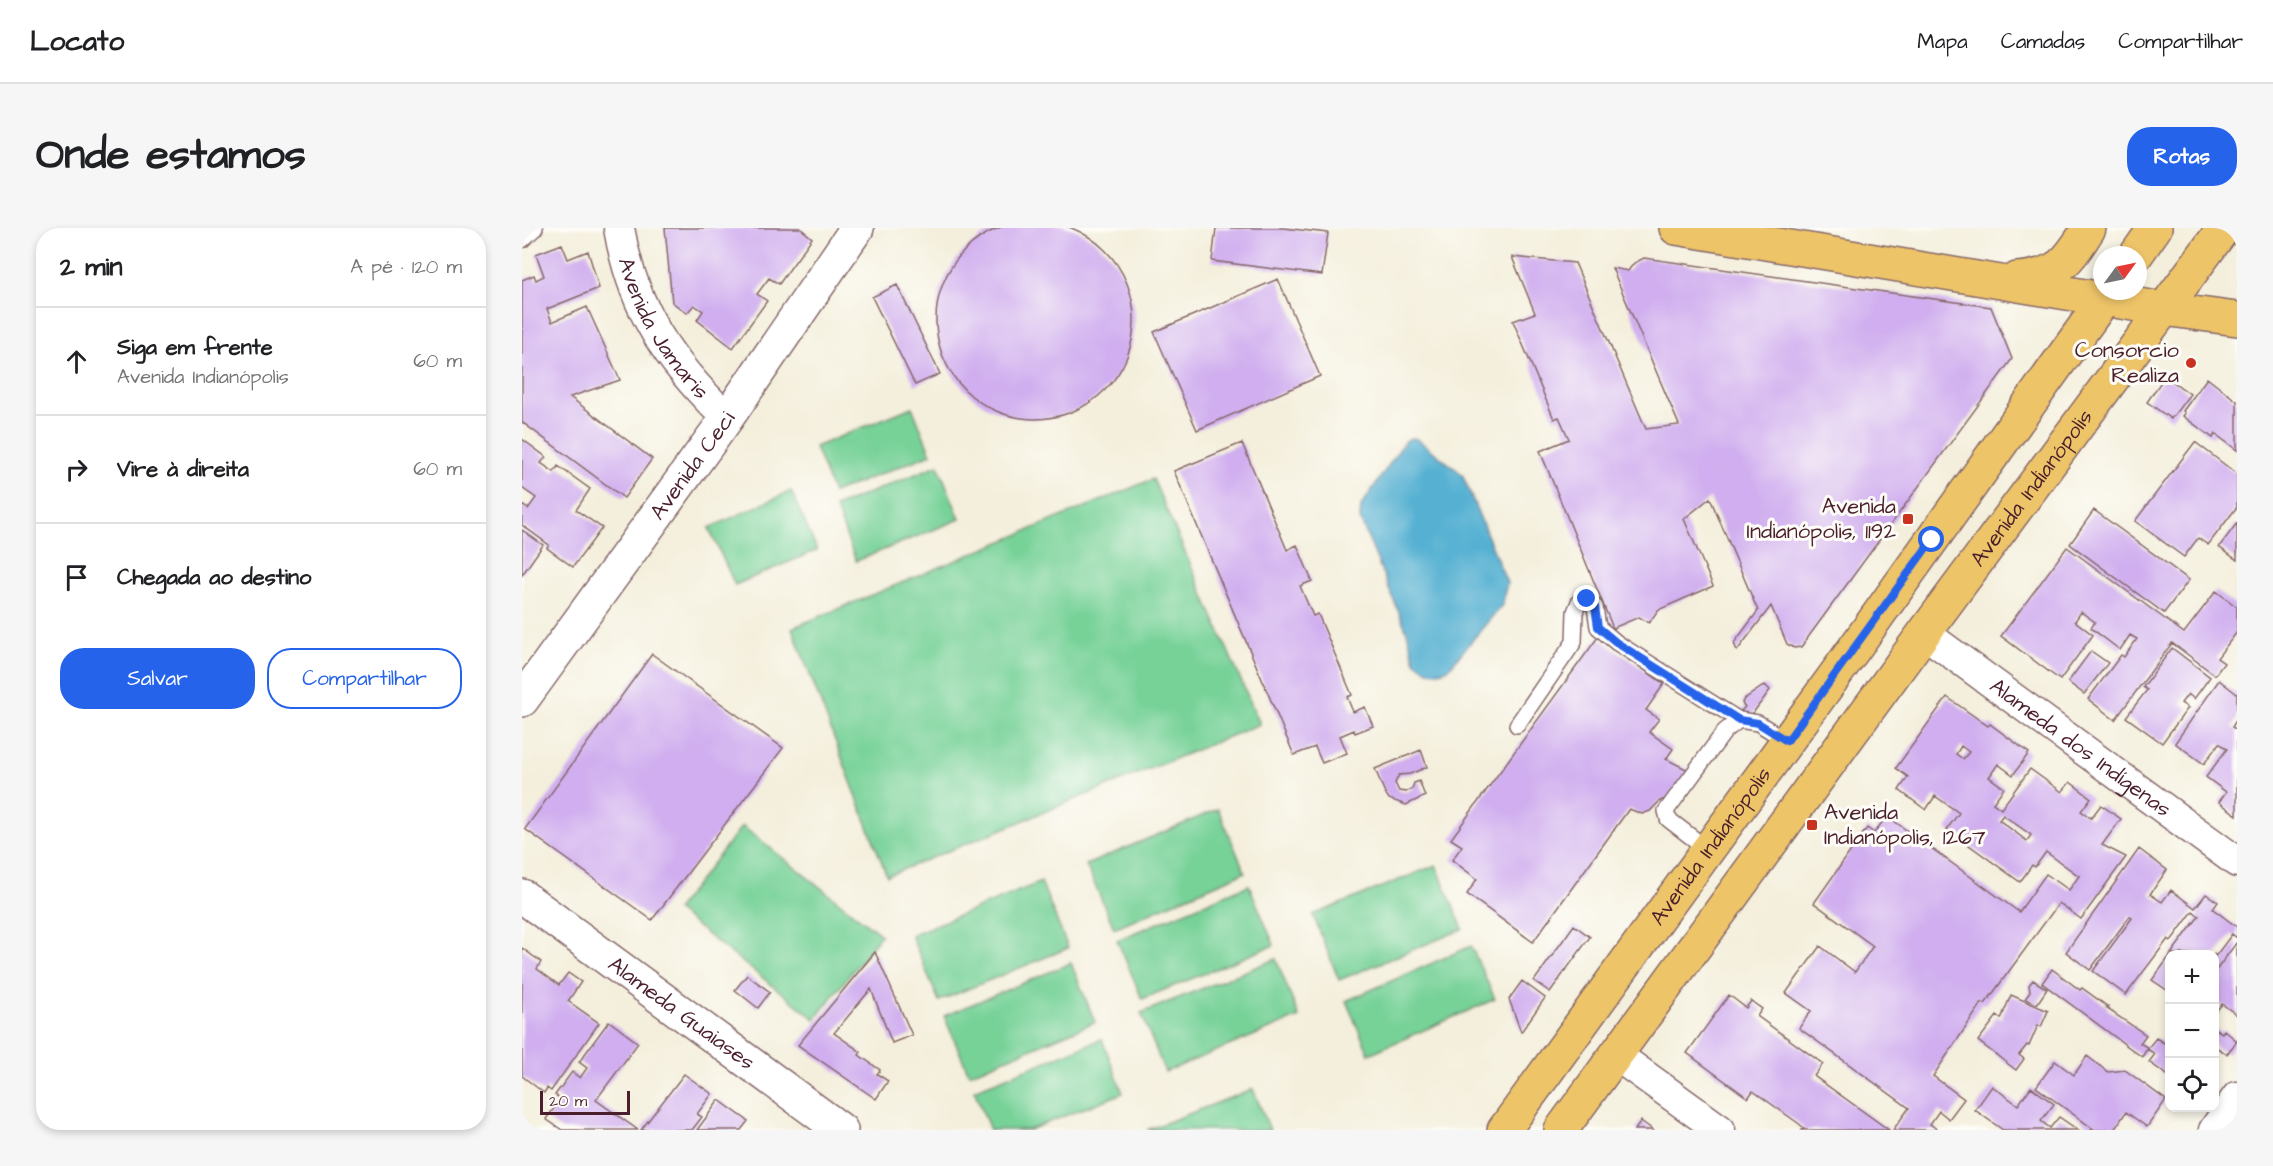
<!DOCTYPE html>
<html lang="pt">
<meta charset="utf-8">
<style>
:root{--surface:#fff;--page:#f6f6f6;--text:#202124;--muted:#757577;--line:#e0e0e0;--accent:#2563eb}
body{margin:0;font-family:"Architects Daughter",sans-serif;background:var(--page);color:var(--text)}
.controls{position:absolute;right:18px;bottom:18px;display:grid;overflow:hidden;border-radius:12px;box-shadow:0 3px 9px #0003}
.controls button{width:54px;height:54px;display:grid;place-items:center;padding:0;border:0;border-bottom:2px solid var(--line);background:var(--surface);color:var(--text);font:30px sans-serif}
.compass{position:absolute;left:1571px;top:18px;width:54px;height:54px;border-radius:50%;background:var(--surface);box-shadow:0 3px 9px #0003;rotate:57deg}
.scale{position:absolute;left:18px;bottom:15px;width:90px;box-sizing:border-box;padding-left:6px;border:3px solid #4a1f2b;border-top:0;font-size:16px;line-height:21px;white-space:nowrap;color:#4a1f2b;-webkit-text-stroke:4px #fdfcf7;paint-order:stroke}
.stop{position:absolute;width:18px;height:18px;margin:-14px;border:4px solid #2563eb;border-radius:50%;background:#fff}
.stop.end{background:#2563eb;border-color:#fff;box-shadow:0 2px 6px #0008}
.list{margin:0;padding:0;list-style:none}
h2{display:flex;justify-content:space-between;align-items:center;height:78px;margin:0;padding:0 24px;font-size:26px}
h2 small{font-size:20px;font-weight:400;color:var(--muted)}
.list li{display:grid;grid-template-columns:39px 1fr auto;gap:18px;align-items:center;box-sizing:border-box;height:108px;padding:0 24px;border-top:2px solid var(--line)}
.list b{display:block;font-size:22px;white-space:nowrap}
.list p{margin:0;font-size:20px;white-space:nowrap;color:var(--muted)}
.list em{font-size:20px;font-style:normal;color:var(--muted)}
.actions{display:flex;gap:12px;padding:18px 24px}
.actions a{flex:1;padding:14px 0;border:2px solid var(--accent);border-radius:24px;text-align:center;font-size:21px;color:var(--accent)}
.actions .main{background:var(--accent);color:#fff}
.icon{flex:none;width:33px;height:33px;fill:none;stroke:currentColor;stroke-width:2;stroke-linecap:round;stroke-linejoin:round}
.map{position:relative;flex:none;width:1715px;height:902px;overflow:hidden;border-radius:24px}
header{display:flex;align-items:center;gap:36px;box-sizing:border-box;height:84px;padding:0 30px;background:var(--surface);border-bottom:2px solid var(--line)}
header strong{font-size:28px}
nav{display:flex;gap:33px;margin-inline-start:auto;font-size:21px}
.intro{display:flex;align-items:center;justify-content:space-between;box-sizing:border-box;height:144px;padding:0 36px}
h1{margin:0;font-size:42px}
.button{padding:15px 27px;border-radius:24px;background:var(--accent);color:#fff;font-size:21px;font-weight:700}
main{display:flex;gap:36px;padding:0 36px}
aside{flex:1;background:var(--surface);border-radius:24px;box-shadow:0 3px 9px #0003}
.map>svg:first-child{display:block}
</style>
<header>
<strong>Locato</strong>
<nav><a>Mapa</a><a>Camadas</a><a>Compartilhar</a></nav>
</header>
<div class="intro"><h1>Onde estamos</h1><a class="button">Rotas</a></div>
<main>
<aside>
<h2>2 min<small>A pé · 120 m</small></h2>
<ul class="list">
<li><svg class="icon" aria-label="ahead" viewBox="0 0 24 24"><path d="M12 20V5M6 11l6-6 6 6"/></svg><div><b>Siga em frente</b><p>Avenida Indianópolis</p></div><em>60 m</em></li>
<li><svg class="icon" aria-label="right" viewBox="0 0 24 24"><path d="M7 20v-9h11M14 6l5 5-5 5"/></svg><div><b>Vire à direita</b></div><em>60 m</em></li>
<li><svg class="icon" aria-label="arrive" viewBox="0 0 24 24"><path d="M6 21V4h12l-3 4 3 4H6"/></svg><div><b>Chegada ao destino</b></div></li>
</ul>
<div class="actions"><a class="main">Salvar</a><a>Compartilhar</a></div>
</aside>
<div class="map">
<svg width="1715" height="902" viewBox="0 0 1715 902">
<rect width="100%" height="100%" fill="#fdfcf7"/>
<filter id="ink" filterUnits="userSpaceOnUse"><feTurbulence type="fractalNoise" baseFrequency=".0167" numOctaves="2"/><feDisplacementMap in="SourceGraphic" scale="12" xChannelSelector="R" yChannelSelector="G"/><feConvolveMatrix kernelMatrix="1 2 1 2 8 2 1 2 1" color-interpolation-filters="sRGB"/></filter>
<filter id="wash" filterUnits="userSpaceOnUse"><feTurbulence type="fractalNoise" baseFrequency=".008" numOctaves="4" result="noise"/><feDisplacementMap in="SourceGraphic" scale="24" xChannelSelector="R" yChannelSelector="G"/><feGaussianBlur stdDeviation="1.35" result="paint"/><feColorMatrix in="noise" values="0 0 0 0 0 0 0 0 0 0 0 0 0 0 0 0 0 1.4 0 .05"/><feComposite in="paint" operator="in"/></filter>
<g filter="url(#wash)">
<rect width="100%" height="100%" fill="#f4efdc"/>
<path fill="#77d298" stroke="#607862" stroke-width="1.5" d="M390 179 409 226 311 265 293 219Z
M416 237 438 291 334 333 313 279Z
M631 251 738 496 365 648 270 400Z
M269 263 295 322 213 357 187 300Z
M696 581 723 644 592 700 564 637Z
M220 598 359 707 293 791 154 682Z
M914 637 941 701 817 752 791 687Z
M519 654 546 720 417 773 389 707Z
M727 657 752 717 620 771 595 712Z
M949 718 973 771 847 826 824 773Z
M754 731 777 789 643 844 619 785Z
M549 735 573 794 447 846 422 788Z
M580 811 601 865 507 902H468L452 862Z
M731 861 748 902H625Z"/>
<path fill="#55b0d2" stroke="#50687e" stroke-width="1.5" d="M889 210 895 211 940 246 985 355 980 377 926 441 917 444 906 443 893 433 885 404 838 291 839 278 883 213Z"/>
<g id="blocks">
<path fill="#d0aeef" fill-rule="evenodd" d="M414 92a99 99 0 1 1 198 0a99 99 0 1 1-198 0Z
M143 0H278L290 10 257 56 247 50 235 66 245 73 211 120 175 92 181 83 172 77 165 85 150 74Z
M694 0H761L806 5 800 47 690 33Z
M40 16 46 31 66 23 77 60 25 81 30 94 65 79 98 152 48 169 130 231 102 270 0 194V52L12 47 14 52 22 48 14 26Z
M990 29 1053 35 1124 201 1157 197 1090 40 1106 43 1112 35 1122 30 1469 79 1490 131 1279 419 1272 420 1265 416 1249 378 1215 423 1212 415 1236 383 1188 270 1162 291 1191 358 1136 382 1127 395 1117 389 1091 400 1018 223 1047 211 1037 189 1032 191 991 93 1013 85Z
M756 51 798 148 675 202 632 104Z
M375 57 418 146 393 157 350 69Z
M1643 148 1668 166 1649 191 1625 174Z
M1685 150 1715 173V222L1693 206 1691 210 1661 188 1663 185 1661 183Z
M0 211 24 229 19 235 32 244 36 238 68 261 54 282 80 300 51 339 25 320 27 317 0 297V277L6 281 14 270 0 260Z
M1673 214 1715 246V279L1686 317 1676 310 1662 329 1613 293Z
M720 215 765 322 775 317 790 353 778 358 791 388 796 386 830 467 825 469 831 484 843 479 851 498 833 505 832 502 818 508 825 525 800 535 793 519 772 527 652 243Z
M1572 282 1667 352 1642 385 1548 316Z
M1715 295V332L1697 319Z
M0 302 21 317 0 347Z
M1545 319 1662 405 1694 363 1715 379V404L1695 430 1702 435 1693 447 1650 415 1593 492 1566 471 1599 427 1602 429 1615 411 1608 407 1598 422 1569 400 1573 394 1559 384 1553 393 1571 407 1538 452 1479 408Z
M1076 409 1142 456 1124 482 1137 491 1127 504 1151 521 1144 531 1164 541 1172 542 1150 574 1143 571 1138 573 1128 583 1120 586 1107 581 1011 714 945 666 955 651 930 632 940 618 929 611Z
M1650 420 1688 449 1672 471 1666 466 1659 475 1666 480 1640 515 1604 489 1625 462 1621 459Z
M1569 423 1586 435 1562 466 1546 454Z
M130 426 261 520 130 692 3 601Z
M1697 452 1715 466V491L1710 499 1715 502V587L1697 574 1704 564 1684 549 1705 521 1697 515 1682 536 1653 515Z
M1243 457 1248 462 1228 489 1219 483 1223 479 1220 475 1222 471Z
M1425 469 1466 498 1468 496 1507 525 1491 547 1476 536 1467 549 1482 560 1471 575 1479 581 1508 541 1540 564 1548 554 1569 570 1559 583 1569 590 1579 577 1599 591 1580 617 1604 629 1559 691 1537 675 1463 776 1460 775 1411 848 1442 871 1427 891 1417 883 1408 896 1416 902H1371L1387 880 1277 800 1289 783 1264 765 1298 718 1333 744 1351 718 1292 675 1345 600 1352 605 1365 588 1497 684 1524 646 1547 662 1557 648 1524 624 1513 639 1510 637 1498 654 1425 601 1437 585 1413 568 1404 582 1377 562 1386 549 1374 540ZM1439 518 1447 524 1441 531 1434 526ZM1481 587 1509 607 1505 613 1477 592Z
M899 522 905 539 888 546 877 547 873 555 877 563 884 564 890 561 892 555 897 553 903 568 884 577 867 571 863 565 853 541Z
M1617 621 1645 642 1628 666 1640 674 1649 662 1673 680 1684 666 1696 674 1691 681 1715 699V710L1710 706 1692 730V726H1649L1677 688 1671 683 1649 713 1646 711 1604 767 1571 743 1610 690 1608 688 1568 742 1544 724Z
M1052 697 1068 709 1028 764 1012 753Z
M1715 714V787L1700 776 1692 786V745Z
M0 720 19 734 15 741 37 757 46 745 59 754 46 773 77 795 29 863 25 860 22 865 0 848Z
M353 724 390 807 370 815 349 761 312 805 339 824 337 827 358 842 355 846 366 853 354 871 276 817Z
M1648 728V764L1630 752Z
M1530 741 1558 762 1560 760 1586 779 1584 780 1624 807 1618 815 1626 820 1634 810 1642 815 1648 807V849L1627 834 1633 826 1625 821 1620 829 1520 755Z
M225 747 248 764 236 780 213 762Z
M1511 752 1525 761 1515 776 1503 771 1508 764 1507 757Z
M1000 753 1023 770 999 804 987 771Z
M1207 767 1224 780 1229 773 1240 781 1235 788 1301 836 1292 848 1367 902H1280L1282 900 1276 895 1231 863 1226 870 1165 825Z
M1489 767 1526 783 1519 799 1516 797 1507 818 1505 817 1497 827 1502 831 1494 842 1456 813 1475 788 1479 791Z
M87 793 116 815 74 872 116 902H40L24 891 39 871 33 867 50 844 58 850 65 840 57 834Z
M1692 800 1700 805 1702 802 1715 813 1705 826 1692 818Z
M1565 828 1586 844 1603 842 1644 872 1625 899 1604 884 1592 902H1569L1570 900 1514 859 1533 833 1552 847Z
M162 846 190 866 175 886 180 889 170 902H119Z
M1470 858 1496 877 1509 859 1532 876 1519 893 1528 900 1537 889 1556 902H1481L1453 882Z
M197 872 226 893 219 902H175Z
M1119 893 1131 902H1113Z"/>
</g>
</g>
<g filter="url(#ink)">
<use href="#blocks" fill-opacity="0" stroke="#866869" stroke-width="1.5"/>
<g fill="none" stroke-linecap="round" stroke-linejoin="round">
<g stroke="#866869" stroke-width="18">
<path id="service" d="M0 12 13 0
M995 497 1052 414 1053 384 1057 374 1065 371 1073 379 1076 399 1095 415 1217 492
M1185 621 1146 591 1144 583 1203 503 1217 492 1236 495 1265 513"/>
</g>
<g stroke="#866869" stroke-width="33">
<g id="minor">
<path id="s1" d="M97 0C111 82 146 133 205 190"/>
<path id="s2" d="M1402 405 1715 634"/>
<path d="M1094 827 1198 902"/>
<path d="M1692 902 1715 869"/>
</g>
</g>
<g stroke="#866869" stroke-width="36">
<g id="tertiary">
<path id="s3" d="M0 472 205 190 335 0"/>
<path id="s4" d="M0 668 319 902"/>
</g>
</g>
<g stroke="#866869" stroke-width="36">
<g id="primary">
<path d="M1614 27 1633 0"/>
<path id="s5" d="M982 902 1319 439 1588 63"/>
<path id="s6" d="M1039 902 1402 405 1702 0"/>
</g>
</g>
<g stroke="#866869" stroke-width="36">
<path id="trunk" d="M1154 0 1641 81 1715 91
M1495 51C1536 48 1546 34 1567 0"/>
</g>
<use href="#service" stroke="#fff" stroke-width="15"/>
<use href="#minor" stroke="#fff" stroke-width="30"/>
<use href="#tertiary" stroke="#fff" stroke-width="33"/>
<use href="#primary" stroke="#eec469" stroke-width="33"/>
<use href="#trunk" stroke="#eec469" stroke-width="33"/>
</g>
</g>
<g fill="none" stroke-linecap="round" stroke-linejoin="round" filter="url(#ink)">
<path stroke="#2563eb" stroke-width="8" d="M1065 371 1073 379 1076 399 1095 415 1217 492 1236 495 1265 513 1410 312"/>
</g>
<g fill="#c8321e" stroke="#fdfcf7" stroke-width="2">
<circle cx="1669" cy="135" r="6"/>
<rect x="1380" y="285" width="12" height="12" rx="3"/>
<rect x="1284" y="591" width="12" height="12" rx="3"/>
</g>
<g text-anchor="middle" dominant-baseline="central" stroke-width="6" stroke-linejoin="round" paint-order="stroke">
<g font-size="22" fill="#4a1f2b" stroke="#fdfcf7">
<text stroke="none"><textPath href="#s1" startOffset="111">Avenida Jamaris</textPath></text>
<text stroke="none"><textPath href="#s3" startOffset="290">Avenida Ceci</textPath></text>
<text stroke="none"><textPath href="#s6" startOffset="796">Avenida Indianópolis</textPath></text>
<text stroke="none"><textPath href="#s2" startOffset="194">Alameda dos Indígenas</textPath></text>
<text stroke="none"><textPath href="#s5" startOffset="351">Avenida Indianópolis</textPath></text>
<text stroke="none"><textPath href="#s4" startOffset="198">Alameda Guaiases</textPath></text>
</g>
<g font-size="22" fill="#4a1f2b" stroke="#fdfcf7" text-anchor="end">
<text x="1657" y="122">Consorcio<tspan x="1657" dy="25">Realiza</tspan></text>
<text x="1374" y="278">Avenida<tspan x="1374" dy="25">Indianópolis, 1192</tspan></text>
<text x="1302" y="584" text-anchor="start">Avenida<tspan x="1302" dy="25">Indianópolis, 1267</tspan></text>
</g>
</g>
</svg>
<div class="controls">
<button>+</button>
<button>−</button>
<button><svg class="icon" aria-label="locate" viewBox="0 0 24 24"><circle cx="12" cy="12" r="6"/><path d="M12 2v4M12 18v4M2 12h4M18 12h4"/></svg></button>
</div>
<svg class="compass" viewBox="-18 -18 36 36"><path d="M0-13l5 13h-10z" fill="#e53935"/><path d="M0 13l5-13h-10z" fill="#757577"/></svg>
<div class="scale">20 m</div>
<div class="stop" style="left:1410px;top:312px"></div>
<div class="stop end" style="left:1065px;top:371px"></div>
</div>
</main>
